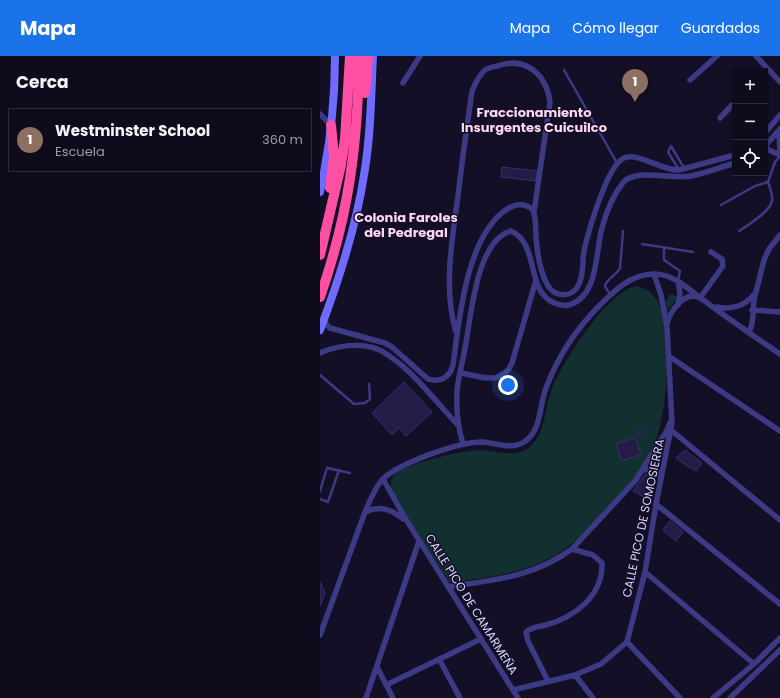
<!DOCTYPE html>
<html lang="es">
<meta charset="utf-8">
<style>
:root{--surface:#0e0b1c;--page:#1c1929;--text:#f1f3f6;--muted:#9b9ba3;--line:#2e2b3b;--accent:#1a73e8}
body{margin:0;font-family:Poppins,sans-serif;background:var(--page);color:var(--text)}
.controls{position:absolute;right:12px;top:12px;display:grid;overflow:hidden;border-radius:0px;box-shadow:0 1px 3px #0004}
.controls button{width:36px;height:36px;display:grid;place-items:center;padding:0;border:0;border-bottom:1px solid var(--line);background:var(--surface);color:var(--text);font:20px sans-serif}
.you{position:absolute;left:188px;top:329px;width:14px;height:14px;margin:-10px;border:3px solid #fff;border-radius:50%;background:#1a73e8;box-shadow:0 0 0 6px #1a73e833}
.badge{display:grid;place-items:center;width:26px;height:26px;border-radius:50%;background:var(--accent);color:#fff;font-size:13px;font-weight:700}
.pin{position:absolute;translate:-50% -33px;filter:drop-shadow(0 1px 2px #0008)}
.pin::after{content:'';position:absolute;top:21px;width:14px;height:12px;background:inherit;clip-path:polygon(0 0,100% 0,50% 100%)}
.list{margin:0;padding:0;list-style:none}
h2{display:flex;justify-content:space-between;align-items:center;height:52px;margin:0;padding:0 16px;font-size:17px}
h2 small{font-size:13px;font-weight:400;color:var(--muted)}
.list li{display:grid;grid-template-columns:26px 1fr auto;gap:12px;align-items:center;box-sizing:border-box;height:64px;margin:0 8px 8px;padding:0 8px;border:1px solid var(--line);border-radius:0px}
.list b{display:block;font-size:15px;white-space:nowrap}
.list p{margin:0;font-size:13px;white-space:nowrap;color:var(--muted)}
.list em{font-size:13px;font-style:normal;color:var(--muted)}
.icon{flex:none;width:22px;height:22px;fill:none;stroke:currentColor;stroke-width:2;stroke-linecap:round;stroke-linejoin:round}
.map{position:relative;flex:none;width:460px;height:642px;overflow:hidden}
header{display:flex;align-items:center;gap:24px;box-sizing:border-box;height:56px;padding:0 20px;background:var(--accent);color:#fff}
header strong{font-size:19px}
nav{display:flex;gap:22px;margin-inline-start:auto;font-size:14px}
main{display:flex}
aside{flex:1;background:var(--surface)}
.map>svg:first-child{display:block}
</style>
<header>
<strong>Mapa</strong>
<nav><a>Mapa</a><a>Cómo llegar</a><a>Guardados</a></nav>
</header>
<main>
<aside>
<h2>Cerca<small></small></h2>
<ul class="list">
<li><span class="badge" style="background:#8d6e63">1</span><div><b>Westminster School</b><p>Escuela</p></div><em>360 m</em></li>
</ul>
</aside>
<div class="map">
<svg width="460" height="642" viewBox="0 0 460 642">
<rect width="100%" height="100%" fill="#130f26"/>
<path fill="#12302f" d="M317 230C326 232 334 238 338 246 354 275 347 366 332 395 319 420 299 439 280 459 268 472 255 487 241 496 207 518 168 521 130 527L71 435C70 429 71 422 75 418 85 408 145 394 159 394 174 394 194 402 207 393 227 379 224 350 233 330 245 303 288 234 317 230Z
M353 238 356 240V244L347 256 346 246 349 239Z
M346 382 338 413 335 410 329 409Z"/>
<path fill="#241b47" stroke="#3b2d73" d="M182 111 217 115 216 125 181 121Z
M84 326 112 356 86 380 79 372 72 379 52 357Z
M318 373 324 375 322 379 316 377Z
M315 382 321 398 302 405 296 388Z
M365 394 382 407 376 415 371 411 370 412 356 402Z
M325 418 335 423 332 429 334 431 331 445 313 435Z
M350 465 363 476 356 485 343 474Z
M0 526 5 537 0 550Z"/>
<g fill="none" stroke-linecap="round" stroke-linejoin="round">
<path stroke="#3d3a85" stroke-width="2.5" d="M244 14 297 107
M351 90 348 96 359 114
M351 90 364 112
M401 149 435 130 448 126 455 106 460 100
M419 175C428 169 450 156 452 145 453 139 450 132 448 126
M322 188 373 196
M344 192V204L360 215 358 225
M290 239 285 230C287 222 296 220 300 212L303 175
M0 319 34 348 45 347 50 343 49 328
M0 435 7 412 30 417
M0 443 8 446 19 414"/>
<path stroke="#3d3a85" stroke-width="5.5" d="M436 0 460 26
M370 24 397 0
M83 27 100 0
M0 58 11 69
M400 62 415 46
M459 75 460 96
M445 77 460 59
M445 90 460 73
M445 90 449 94 460 99
M358 226 360 237 358 249
M397 251C413 254 426 250 436 236L444 204 449 193 460 179
M432 254 460 256
M5 262 6 268 10 272 65 287 72 291 108 323C120 327 130 321 133 309 139 265 146 180 187 153 195 148 204 147 212 153 217 161 215 171 216 180 217 196 220 216 228 230 236 242 253 242 259 228 264 218 262 206 264 195 268 177 287 109 304 102 319 96 342 115 359 114L415 99
M347 268C350 255 365 234 380 242L403 210 402 203 391 196
M136 276C123 232 132 185 138 140 142 105 147 70 152 35 155 28 159 19 165 14 168 12 173 11 177 10 206 0 226 18 230 46L214 156
M429 276C435 267 432 250 435 239
M0 297C20 288 49 285 68 299 95 317 116 346 138 369
M350 301 460 375
M142 317C160 321 183 330 192 307L216 224
M352 375 460 464
M143 388C138 371 136 355 137 337 137 325 143 305 145 292 151 262 156 184 191 175 218 187 207 229 229 244 234 248 243 250 249 249 279 240 275 197 282 172 286 157 292 141 302 128 314 111 352 124 371 120 386 117 401 111 415 107
M322 414 333 413 338 416 341 423
M63 423 87 465 198 642
M336 448 460 548
M45 456C60 449 71 453 83 463
M325 516 434 608
M128 531C174 524 214 521 252 493L315 425 346 376 351 365
M0 579 45 456C50 445 54 433 62 424 78 407 139 386 162 386 176 387 191 394 204 386 222 375 219 349 226 332 238 300 256 273 280 249 295 234 310 219 333 218 354 217 370 235 386 246 410 264 435 281 460 298
M307 586 360 642
M119 603 140 642
M57 611 73 642
M255 619 273 642
M228 625 208 585 206 576C213 570 219 571 226 569 255 561 283 540 282 507L273 499 252 493
M66 629 161 583
M193 634 255 619 281 608 307 586 325 516 336 448 352 367 347 271 341 239 334 218
M46 642 99 485
M393 642 434 608 460 582
M410 642 460 594"/>
<path stroke="#6f6bff" stroke-width="8" d="M0 136C10 91 15 46 15 0
M0 274C19 224 36 172 44 119 51 80 51 39 53 0"/>
<path stroke="#ff4fa3" stroke-width="10" d="M45 37 48 0
M10 132 14 101 11 69
M0 199 21 109 25 83 30 0
M0 241C29 158 38 88 39 0"/>
</g>
<g text-anchor="middle" dominant-baseline="central" stroke-width="3" stroke-linejoin="round" paint-order="stroke">
<g font-size="12" fill="#d9d4ff" stroke="#130f26">
<text transform="translate(323 462) rotate(-78)">CALLE PICO DE SOMOSIERRA</text>
<text transform="translate(152 548) rotate(58)">CALLE PICO DE CAMARMEÑA</text>
</g>
<g font-size="13" font-weight="bold" fill="#ffd6f0" stroke="#130f26">
<text x="214" y="56">Fraccionamiento<tspan x="214" dy="15">Insurgentes Cuicuilco</tspan></text>
<text x="86" y="161">Colonia Faroles<tspan x="86" dy="15">del Pedregal</tspan></text>
</g>
</g>
</svg>
<div class="controls">
<button>+</button>
<button>−</button>
<button><svg class="icon" aria-label="locate" viewBox="0 0 24 24"><circle cx="12" cy="12" r="6"/><path d="M12 2v4M12 18v4M2 12h4M18 12h4"/></svg></button>
</div>
<div class="you"></div>
<div class="pin badge" style="left:315px;top:46px;background:#8d6e63">1</div>
</div>
</main>
